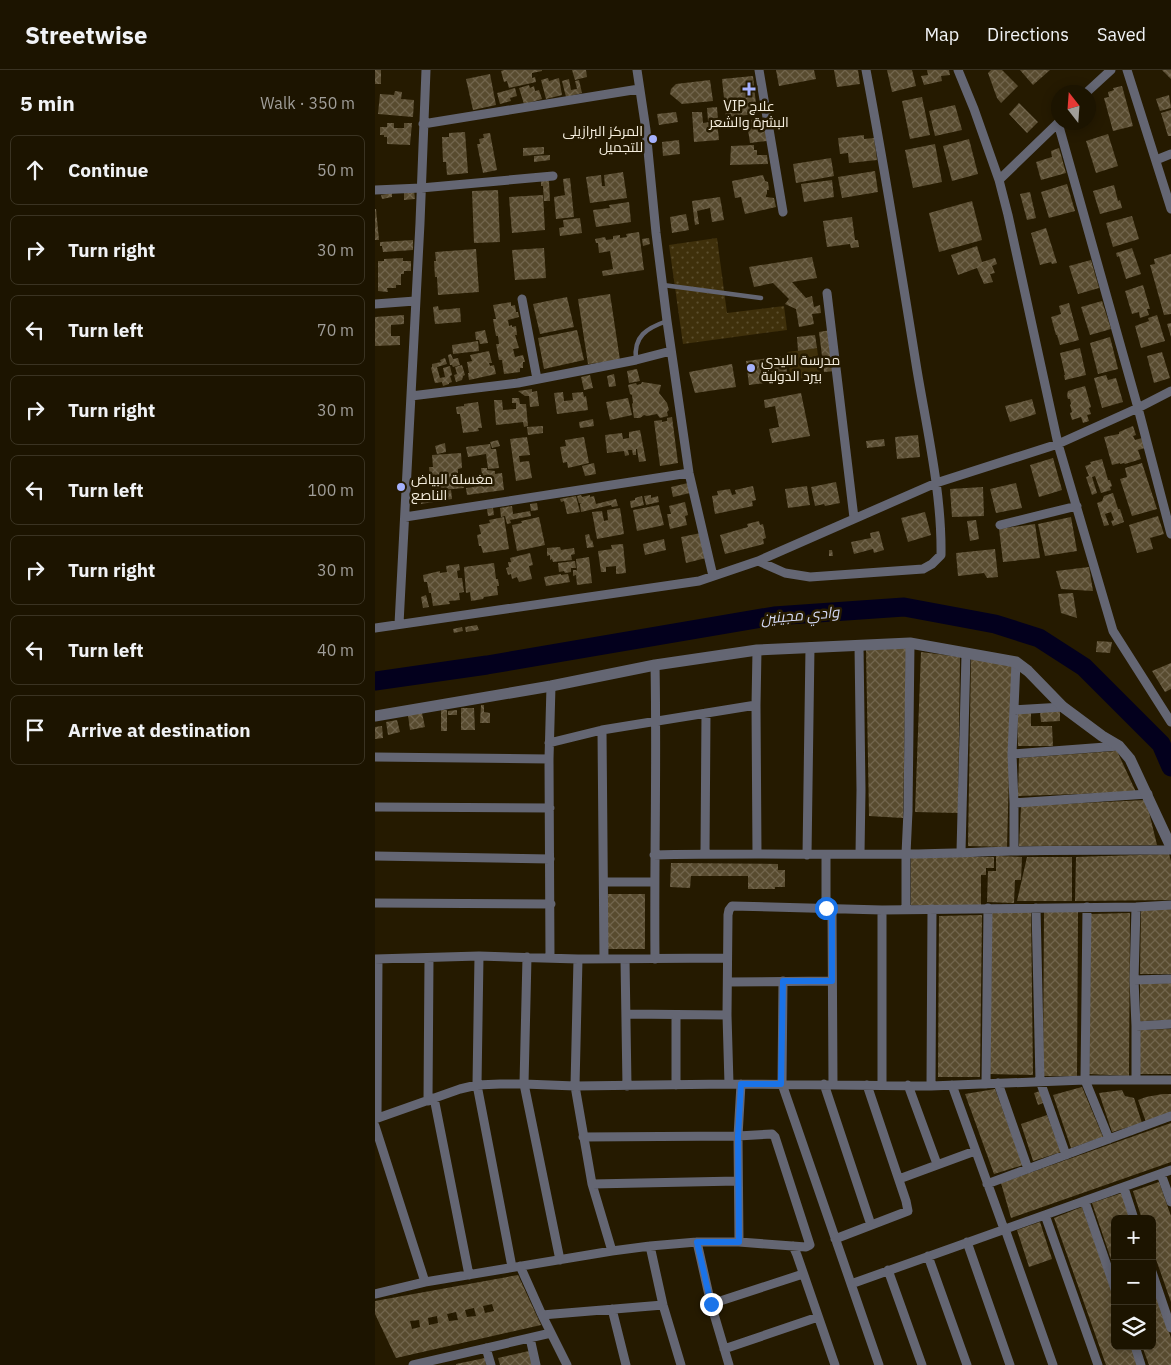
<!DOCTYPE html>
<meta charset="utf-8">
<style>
:root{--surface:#1c1400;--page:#251d0a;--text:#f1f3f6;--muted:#a09e99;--line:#3a3322}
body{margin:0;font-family:"IBM Plex Sans",Cairo,sans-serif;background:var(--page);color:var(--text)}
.controls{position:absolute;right:15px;bottom:15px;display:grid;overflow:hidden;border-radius:8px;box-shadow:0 2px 12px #0003}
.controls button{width:45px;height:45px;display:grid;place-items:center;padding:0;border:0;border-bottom:1px solid var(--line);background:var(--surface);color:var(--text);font:25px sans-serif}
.compass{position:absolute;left:676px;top:15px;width:45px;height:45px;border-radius:50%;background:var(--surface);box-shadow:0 2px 12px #0003;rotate:343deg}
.stop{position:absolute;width:15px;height:15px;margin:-11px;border:4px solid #1a73e8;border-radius:50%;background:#fff}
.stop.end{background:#1a73e8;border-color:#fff;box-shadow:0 1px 5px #0008}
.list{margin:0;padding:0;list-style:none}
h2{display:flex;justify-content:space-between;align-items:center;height:65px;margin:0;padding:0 20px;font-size:21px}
h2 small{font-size:16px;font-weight:400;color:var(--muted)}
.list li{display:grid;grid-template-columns:32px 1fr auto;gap:15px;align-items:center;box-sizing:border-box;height:70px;margin:0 10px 10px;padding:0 10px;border:1px solid var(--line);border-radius:8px}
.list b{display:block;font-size:19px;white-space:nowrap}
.list em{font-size:16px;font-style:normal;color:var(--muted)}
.icon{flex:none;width:28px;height:28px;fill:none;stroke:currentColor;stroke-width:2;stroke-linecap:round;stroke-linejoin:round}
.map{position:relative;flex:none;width:796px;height:1295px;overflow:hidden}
header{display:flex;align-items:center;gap:30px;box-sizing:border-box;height:70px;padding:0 25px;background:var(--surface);border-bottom:1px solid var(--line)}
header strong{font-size:24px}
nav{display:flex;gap:28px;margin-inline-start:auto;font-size:18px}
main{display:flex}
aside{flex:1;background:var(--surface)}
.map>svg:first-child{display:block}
</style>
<header>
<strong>Streetwise</strong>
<nav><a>Map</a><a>Directions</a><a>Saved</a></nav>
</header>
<main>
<aside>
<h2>5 min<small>Walk · 350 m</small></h2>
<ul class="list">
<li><svg class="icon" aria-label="ahead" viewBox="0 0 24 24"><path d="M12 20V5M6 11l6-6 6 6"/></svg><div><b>Continue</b></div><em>50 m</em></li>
<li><svg class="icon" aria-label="right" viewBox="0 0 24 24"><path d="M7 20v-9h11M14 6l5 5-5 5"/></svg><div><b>Turn right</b></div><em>30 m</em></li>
<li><svg class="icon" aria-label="left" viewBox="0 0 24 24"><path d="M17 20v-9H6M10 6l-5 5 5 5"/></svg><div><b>Turn left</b></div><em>70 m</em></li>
<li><svg class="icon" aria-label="right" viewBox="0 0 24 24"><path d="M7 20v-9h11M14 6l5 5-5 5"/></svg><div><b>Turn right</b></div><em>30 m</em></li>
<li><svg class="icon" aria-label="left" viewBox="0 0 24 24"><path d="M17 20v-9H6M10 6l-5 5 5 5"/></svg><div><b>Turn left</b></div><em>100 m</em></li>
<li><svg class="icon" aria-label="right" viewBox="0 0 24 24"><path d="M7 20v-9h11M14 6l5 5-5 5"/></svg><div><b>Turn right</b></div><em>30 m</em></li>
<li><svg class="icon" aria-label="left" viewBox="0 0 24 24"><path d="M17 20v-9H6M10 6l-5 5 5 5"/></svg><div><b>Turn left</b></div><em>40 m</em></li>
<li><svg class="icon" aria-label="arrive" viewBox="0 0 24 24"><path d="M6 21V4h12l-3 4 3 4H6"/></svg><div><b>Arrive at destination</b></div></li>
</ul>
</aside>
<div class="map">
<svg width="796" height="1295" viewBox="0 0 796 1295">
<defs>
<pattern id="garden-dots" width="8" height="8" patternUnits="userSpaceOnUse" patternTransform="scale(1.25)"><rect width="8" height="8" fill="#3f300b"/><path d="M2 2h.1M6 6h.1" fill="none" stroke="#5b4e2e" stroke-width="1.8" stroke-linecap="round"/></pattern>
<pattern id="building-cross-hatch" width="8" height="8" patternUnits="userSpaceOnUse" patternTransform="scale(1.25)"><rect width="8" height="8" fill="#584b2f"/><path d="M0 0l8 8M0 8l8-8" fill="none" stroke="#71654d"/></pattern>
</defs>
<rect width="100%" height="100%" fill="#251a00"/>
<path fill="#3f300b" d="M442 278 446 306 416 310 412 282Z"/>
<path fill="url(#garden-dots)" d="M342 168 352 243 409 236 412 260 308 274 294 175Z"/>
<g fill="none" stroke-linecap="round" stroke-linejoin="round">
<path stroke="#03001d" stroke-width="19" d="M0 611 112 595 399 546 529 537 620 554 664 568 709 597 786 674 796 697"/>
</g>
<path fill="url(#building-cross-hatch)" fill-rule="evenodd" d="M0 0H6V14H0Z
M129 0H167V1L157 3V8L160 7 161 12 134 18 132 11 129 12 126 1Z
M197 0H211L212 7 200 10Z
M401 0H439L441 9 404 16Z
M459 0H483L485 14 462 17Z
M512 0H537L541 16 517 22Z
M552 0H574L575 5 566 6 567 11 549 15 546 6 553 5Z
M616 0H627L643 16 626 33 622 28 613 3Z
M645 0H675L658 15Z
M787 0H796V9Z
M115 4 121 35 98 40 91 9Z
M378 6 382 44 351 47 347 9Z
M173 8 174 11 184 8 187 25 171 29 166 10Z
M194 9 196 20 202 19 200 11 204 10 207 23 191 27 187 11Z
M335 10 338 31 307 34 295 24 296 19 301 14Z
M154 15 155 18 159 16 160 21 164 20 167 29 149 34 144 18Z
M747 16 758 56 738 61 729 28 734 27 733 22 739 20 738 18Z
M140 18 142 26 135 28 136 31 125 34 122 23Z
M20 21 27 22 26 29 39 30 38 47 3 44 5 24 19 25Z
M794 25 796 38 785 41 781 29Z
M547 27 555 65 535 69 527 31Z
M644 33 663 52 652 63 634 44Z
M580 35 587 60 560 66 554 41Z
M342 37 343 50 333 51 332 38Z
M796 40V66H793L786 43Z
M301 42 303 52 284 55 282 44Z
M317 42H327L328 53 342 51 344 70 319 72Z
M385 49 386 54 390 53 392 71 375 73 372 53H375V50Z
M12 53H19V58H29V53H37L35 75 12 74V67H9V65H5V57H12Z
M90 62 93 103 72 105 71 92H68L67 67H74V63Z
M115 63 122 100 108 103 102 74H105L104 69 109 68 108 64Z
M733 64 743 96 721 103 711 71Z
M489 65V69L499 68 502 90 474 93 473 83 465 84 463 68Z
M594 69 603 104 577 111 568 76Z
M304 70 305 84 288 86 287 72Z
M560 74 567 112 538 118 530 80Z
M379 75V80H382V85H392L393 94 355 95 356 76Z
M169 77V84L148 86V78Z
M684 78 691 103 666 110 661 92 677 87 676 81Z
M175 85V90L159 92V86Z
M456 88 459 106 421 113 418 94Z
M500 101 503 122 467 128 463 107Z
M248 102 252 128 215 133 211 107 226 105 227 116H230L229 105Z
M388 105 390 111 393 112 394 120H392V124L391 125V127L399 128 401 137 370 144 366 127 360 128 357 111Z
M195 108 199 147 181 149 179 127 190 125 188 109Z
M457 110 459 127 429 132 426 114Z
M166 111H174L175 131H169L168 116H166Z
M692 114 700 141 674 148 666 122Z
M739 115 743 131 745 130 747 138 725 144 718 121Z
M39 120 40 129 29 130V122Z
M123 120 125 172 99 173 97 121Z
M655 122 661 148 652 150 645 124Z
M17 123V127L7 129 6 125Z
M168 125 170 160 137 163 134 127Z
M345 127 349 150 337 152 335 138 322 141 324 154 320 155 317 131Z
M597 131 607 170 564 182 554 143Z
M254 132 256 152 221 157 218 140 235 138 234 135Z
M0 139H1L4 170H0Z
M311 144 314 160 297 163 295 147Z
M757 146 764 169 738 177 731 153Z
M477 147 480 170H483L484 177 476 178 475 174 452 177 448 151Z
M205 148 207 163 185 166 184 158 189 157 188 150Z
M671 158 682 193 677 194 676 192 665 195 656 163Z
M264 162 269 200 228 206 227 201 238 199 235 181 224 183 223 173H221L220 169 230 167 231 170 238 169V166L245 165V168L252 167 251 164Z
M274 168 275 174 268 176 267 169Z
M38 170V180L8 182 7 176H5V172Z
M602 176 607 192 620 188 622 194 617 196 620 203 615 204 618 212 609 214 602 198 583 205 576 185Z
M169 178 171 208 140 210 137 180Z
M757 178 766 204 751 209 744 186 742 187 741 183Z
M101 179 104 222 63 225 62 207H60L59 191H61L60 182Z
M796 184V244L789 245 775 195 780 194 779 189Z
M437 187 442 208 417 212 431 228 437 226 439 237 445 235 446 243 437 244 439 254 424 257 421 239 410 234 414 229 398 213 379 217 374 197Z
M28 188V191H36V201H29V204H26V215H21V218H12L13 222 3 221V191H9V189Z
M716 190 724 218 703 224 694 196Z
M768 215 775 239H772L774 245 765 248 764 242 757 244 750 221Z
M235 224 245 290 213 294 203 229Z
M192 227 199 257 165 264 158 234Z
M727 231 736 259 715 265 706 237Z
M136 232V236L140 235 141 242H143L144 247 133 250 134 256 137 255V257L141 256 142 265H140L144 278 138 279 140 287 148 285 150 292H148V298H145V302L129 304 127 290H124L121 274H124L123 266H121L118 249H121L118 235Z
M694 233 704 270 685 275 682 265H681L676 247 686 244 684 236Z
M63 236 64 240 85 238 86 252 60 254 58 237Z
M29 245V254L16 255V266H25V275L0 276V247Z
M782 245 790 271 766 278 760 256 774 251 773 248Z
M796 253V267L792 254Z
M110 260 113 273 105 274 104 270H101L100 262Z
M202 260 209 290 169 299 163 268Z
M456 260 461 301 449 302 444 262Z
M440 265 442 278 423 281 422 267Z
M735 267 743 299 723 304 715 273Z
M103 271 104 281 78 284 77 275Z
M705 278 711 305 690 310 689 305H690L685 283Z
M114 281 117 293H114L115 296 119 295 121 304 94 310 93 303H94L92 292 97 291 95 285Z
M787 282 795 308 779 313 772 286Z
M76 284 78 289 83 288 85 295 78 297 77 295H75L73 285Z
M410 286 413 310 374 315 371 291Z
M70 288 72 294 62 297 65 308 70 307 68 298 75 296 77 305 75 306 77 312 74 313V314L68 316 67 312 60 313 56 298 57 297V294L66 292 65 290Z
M357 294 361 317 320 323 314 302Z
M87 295 90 305 88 306 87 310 81 312 79 305 82 304 80 297Z
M262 299 265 311 254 313 252 301Z
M239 304 241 316 234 317 232 306Z
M215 305 218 318 209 320 206 307Z
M731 305 733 310 741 308 748 332 727 338 719 308Z
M267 312 286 315 284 323 292 333 294 340 292 342 293 346 285 348 282 344 272 346 269 345 265 348H259L257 334 258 333 257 325 255 324 253 315 261 313 262 315 266 314Z
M710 316 716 337 714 338 716 344 712 345 714 351 708 353 706 347 697 350 695 343 697 342 695 335 696 334 695 329H693L692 325 693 321Z
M157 319V322L162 321 164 336 155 337 154 326H150L143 321Z
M188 322 189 331 198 330 197 323 208 322 209 327 211 326 213 340 182 344 179 323Z
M426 323 435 366 397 373 394 359 404 357 400 336 390 338 389 330Z
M137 328H144L145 334H151L153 356 149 357 148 352 121 355 119 330H127L128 340 141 339V333H137Z
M253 328 257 345 235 350 231 332Z
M657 329 661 344 635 352 630 336Z
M103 332 107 358H103L104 361 88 363 85 344H82L81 337 89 336V334Z
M297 347 303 393 285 396 279 351 287 350V352L292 351V348Z
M218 349 219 356 205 358 204 352Z
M168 356V363L153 365 152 357Z
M758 356 761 365 758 366 760 370 767 368 770 378 763 380 766 389 750 394 749 393 745 394V393L737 395 729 367 744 364V362Z
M265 360 271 391 264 392 262 379H261V385H258L257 380H253L254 385 250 386 249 381 232 383 230 365 247 363 248 369 254 368V362Z
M543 365 545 387 522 389 520 367Z
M152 367 155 385 144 386 145 392 154 391 157 408 141 411 135 369Z
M209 367 214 393 193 398 192 392 188 393 185 377 191 376 190 370Z
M509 369 510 376 492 378 491 371Z
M123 370 125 376 117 378 115 372Z
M70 373 71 382 62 384 60 376Z
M115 374 116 379H121L124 398 113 399 111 384 93 387 91 377Z
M86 383 87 398 83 399V406H88L89 418 56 421 54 397H58L57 385Z
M678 388 687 420 664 427 655 395Z
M727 389 733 410H735L737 416 735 417 736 420 726 423 720 406 717 407 722 423 717 425 711 407 714 406 710 396 716 394 715 392Z
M219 393 221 404 210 406 207 396Z
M767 393 782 439 757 446 745 409 752 407 750 398Z
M106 398H112V400L120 401V404L127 403 129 420 92 425 91 418 99 417 97 406 107 405Z
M461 412 465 433 450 436 449 434 440 436 436 417Z
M313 413 315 423 298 427 296 417Z
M641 413 647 438 621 443 615 419Z
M378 416 381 430 377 431 378 436 340 444 337 426 343 425 342 421 355 419 357 425 361 424 360 420Z
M432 416 435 435 413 438 410 419Z
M608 417 609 446 577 447 575 419Z
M76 420 77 429 46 434 45 425Z
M738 423 743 439H745L749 452 738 456 736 451 739 450 736 442 730 444 734 455 729 456 722 433 727 431 729 426Z
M206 425 207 427 215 425V427L219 426 221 434 241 429 243 436 237 437 236 435 206 442 205 434H207L204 433 202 426Z
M276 425V428L283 426 284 432 271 435 269 426Z
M201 426 203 434 200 435 203 434 205 442 192 444 189 431 186 432 185 429Z
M267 426 269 435 256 438 255 431 260 430V428Z
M310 432 313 445 310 446 312 455 295 459 292 444H296L294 436Z
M162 433 163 440 156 441 155 434Z
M284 435 289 455 262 461 258 440Z
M137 436 138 444 155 441 156 446 135 450 136 453 132 454 130 446 126 447 125 438Z
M118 438 119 445 113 446 112 439Z
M245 438 249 464 222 469 217 442 227 441 229 451 233 450 232 440Z
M550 442 556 465 533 472 526 448Z
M783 446 789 464 775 468 778 479 762 483 754 455Z
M129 447 134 479 108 483 106 476H104L102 465 106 464 104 455 115 453 114 450Z
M164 447 170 475 142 481 137 455 147 453 146 451Z
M696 447 702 481 670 486 663 454Z
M601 450 604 469 595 471 592 451Z
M384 451 385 455 388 454 391 468 388 469 389 474 350 484 345 465 373 457 372 454Z
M660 454 665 488 628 492 624 459Z
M504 461 509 480 499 483 498 479 479 484 476 472 496 468 495 463Z
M326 463 331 488 311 493 306 467Z
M214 464 216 471 217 470 219 477 212 478 210 465Z
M289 469 291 480 270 485 268 474Z
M248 474 251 503 241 504V496L231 497V502H226L223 481 237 479 236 475Z
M185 477 186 480 199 478 200 484 196 485 197 490 178 492 177 489 175 490V485L172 486V478Z
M620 479 623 507 612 508 609 503 583 506 581 483Z
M454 480H457L458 486H454Z
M155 483 158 495 154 496 157 509 144 512 142 507 137 509 136 504 133 505 131 498 134 497 133 492H136L135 488Z
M214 487 217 513 202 515 201 505 198 506V500H201L202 501 201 489Z
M200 491 201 498H196V502L190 503 189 501 184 502 183 493Z
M119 493 121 509H123L124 516H122L123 525 109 527 108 529 96 531 95 522 91 523 89 497Z
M84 494 85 500 82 501 83 508H87L89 522 84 523 85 530 74 531 75 534 58 536 56 523H54L52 512H49L48 505 65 501V503L72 502 71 496Z
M714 497 718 521 686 519 681 501Z
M186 504V505L193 504 195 512 171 516 169 507Z
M698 523 702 548 686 543 683 524Z
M51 525 54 537 48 538 46 527Z
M102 555 104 560 91 562 90 557Z
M87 557 88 561 79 563 78 559Z
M722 571 737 572 735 583 721 582Z
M531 578 528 748 494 746 491 579Z
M546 582 585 587 583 743 540 742Z
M596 589 637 595 632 777 593 776Z
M796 593V619L790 622 777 601Z
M106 635H109V642L115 643V653H105Z
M86 638H99L100 660H86Z
M66 640H72V661H66Z
M82 640V645H73V641Z
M685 641V651L666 652 665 642Z
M642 642H656V656H677L678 676H643Z
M47 643 50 657 35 660 33 645Z
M22 650 25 662 13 665 11 652Z
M7 656 8 668 0 669V657Z
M742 681 761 722 643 726 644 688Z
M771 730 782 775 644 776 646 736Z
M794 784 796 791V830L700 831 701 787Z
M621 786 647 787 646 810H640L639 833 612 832 613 801H621Z
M536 787H619V798H611V805H606V835H536Z
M652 787H697V831H642Z
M296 793 403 794V800H410V817H400V819H373V806H316L315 818 295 817Z
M233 824H270V879H233Z
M796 838V904H765L766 840Z
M617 842H656L658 1005 615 1004Z
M669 842H703L702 1006H668Z
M755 843 754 1006 714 1004 716 844Z
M607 845 605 1007H563L564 846Z
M796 913V950L765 951V914Z
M796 959V1004H765V960Z
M707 1017 728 1067 696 1078 678 1025Z
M620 1019 648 1095 619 1104 590 1024Z
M747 1020 750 1026 759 1028 767 1053 737 1062 724 1023Z
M665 1021 668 1033 663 1035 659 1023Z
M788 1024H796V1043L771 1052 763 1030 771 1027Z
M672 1045 686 1082 658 1091 646 1054Z
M796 1053V1092L636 1148 626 1113Z
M784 1112 796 1146V1232L777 1178V1149H767L758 1121Z
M747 1123 755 1149H740L739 1198 717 1133Z
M707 1137 740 1229V1276H756L763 1295H731L679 1148Z
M665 1152 677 1189 654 1197 642 1160Z
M143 1205 166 1255 21 1288 0 1244V1231ZM117 1234 119 1241 110 1243 108 1236ZM99 1238 101 1246 92 1247 90 1240ZM81 1242 83 1250 74 1251 72 1244ZM62 1246 63 1253 54 1255 53 1248ZM44 1250 45 1257 37 1259 35 1251Z
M778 1214 796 1268V1295H774L767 1276H777Z
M154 1281 158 1295H125L123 1288Z
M110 1288 111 1295H81V1294Z"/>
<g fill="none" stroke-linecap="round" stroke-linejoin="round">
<path stroke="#646673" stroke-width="4.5" d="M288 215 386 228
M261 290C258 266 272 258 292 251"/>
<path stroke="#646673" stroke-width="9" d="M262 0 271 60 281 163 292 251 314 403 338 506
M384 0 408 142
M583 0 599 39 624 110 633 145 683 374 738 561 796 652
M752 0 796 139
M712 22 736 0
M683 53 763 338 796 464
M48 54 264 19
M781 90 796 84
M624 110 684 52
M0 120 46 118 178 106
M452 223 479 448
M147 229 162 309
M0 234 40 231
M36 326 143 313 261 290 296 281
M30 447 314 403
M625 455 702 436
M383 491 410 503 435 507 548 499 557 494 566 485C567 424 552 360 542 300 526 200 510 100 491 0
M24 554 45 153 51 0
M0 558 324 511 383 491 561 413 683 374 763 338 796 321
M484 576 486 720 485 784
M280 595C282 693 279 791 280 889
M639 640 688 637
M227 660 229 889
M174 673 227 660 381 635
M637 684 744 676
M0 687 174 689
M639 733 773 724
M0 737 175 738
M639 781V733L637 684 641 592
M586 782 591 584
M330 784 331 643
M382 784 381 635 382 580
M279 785C363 783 447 785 530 784 566 784 601 782 636 781 690 780 743 780 796 780
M432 785 435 577
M451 785V838
M0 786 175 789
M229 812H279
M0 833 176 834
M712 837 710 1010 734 1069
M761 837 759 910 761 956V1009
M457 838 458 1014
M661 838 665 1011 691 1085
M531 839V784L533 741 535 573
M507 840V1015
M104 886 102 1015 137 1197
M152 887 149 1014 185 1190
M175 888 174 689 176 616
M0 889 104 886 203 889 352 888
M203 889 200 1016 217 1114 237 1181
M250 889 252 1016
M759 910 796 909
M408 911 407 1014 504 1295
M353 912 457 911
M251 944 352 945
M761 956 796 954
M623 1013 653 1099
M354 1014 352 945 353 845 354 840 357 836 507 840 761 837 796 835
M449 1014 496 1155
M611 1014 613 838
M301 1015V945
M533 1015 562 1094
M577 1015 629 1159
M556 1016 557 839
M59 1028 94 1205
M53 1031 54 888
M2 1048 3 889
M0 1049 85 1019 102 1015 125 1014H149L200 1016 354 1014 556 1016 710 1010H796
M0 1056 50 1212
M786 1104 796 1132
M524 1109 600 1081
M217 1114 363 1111
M612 1114 796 1046
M749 1118 759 1149
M710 1132 740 1219
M670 1145 723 1295
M630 1159 678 1295
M460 1169 533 1141 531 1131 492 1015
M322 1172 336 1234 354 1295
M364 1172 363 1066 366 1014
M592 1172 635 1295
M275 1176 288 1235 306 1295
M418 1176 422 1185 460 1295
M553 1186 592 1295
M145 1196 167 1245 192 1295
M513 1200 547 1295
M777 1202 796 1258
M476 1214 796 1100
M0 1224 50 1212 237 1181 275 1176 322 1172H364L431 1177 435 1175 400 1067 397 1064 363 1066 208 1067
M336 1234 428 1204
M237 1239 251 1295
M167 1245 288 1235
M155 1268 161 1295
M760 1276 766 1295
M111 1278 116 1295
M349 1279 443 1247
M38 1295 176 1263"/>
<path stroke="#646673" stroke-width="11" d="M0 646 176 616 280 595 382 580 535 573 641 592 653 601 688 637 727 666 744 676 755 689 796 777"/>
</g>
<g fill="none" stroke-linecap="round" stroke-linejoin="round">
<path stroke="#1a73e8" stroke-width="6" d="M336 1234 322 1172H364L363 1066 366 1014H406L408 911H457V838H451"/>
</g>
<g fill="#a5b1fc" stroke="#251a00" stroke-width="2">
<path d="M371.5 11.5h5v5h5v5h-5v5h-5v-5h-5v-5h5z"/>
<circle cx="278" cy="69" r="5"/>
<circle cx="376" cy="298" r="5"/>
<circle cx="26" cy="417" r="5"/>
</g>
<g text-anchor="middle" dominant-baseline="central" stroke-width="5" stroke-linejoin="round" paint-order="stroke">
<g font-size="14" fill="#f4eddd" stroke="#251a00" text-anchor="start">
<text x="374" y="36" text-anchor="middle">VIP علاج<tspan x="374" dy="16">البشرة والشعر</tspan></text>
<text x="268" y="61" text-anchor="end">المركز البرازيلى<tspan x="268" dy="16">للتجميل</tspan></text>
<text x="386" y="290">مدرسة الليدي<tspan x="386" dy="16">بيرد الدولية</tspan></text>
<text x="36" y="409">مغسلة البياض<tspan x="36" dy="16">الناصع</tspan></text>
</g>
<g font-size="15" font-style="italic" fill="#d3d8f4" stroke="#251a00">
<text transform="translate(425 545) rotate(-5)">وادي مجينين</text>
</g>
</g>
</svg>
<div class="controls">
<button>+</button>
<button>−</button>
<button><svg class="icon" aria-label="layers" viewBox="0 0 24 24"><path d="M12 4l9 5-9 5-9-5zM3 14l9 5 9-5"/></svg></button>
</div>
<svg class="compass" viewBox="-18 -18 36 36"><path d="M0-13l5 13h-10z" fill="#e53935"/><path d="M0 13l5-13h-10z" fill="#a09e99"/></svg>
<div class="stop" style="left:451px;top:838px"></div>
<div class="stop end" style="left:336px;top:1234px"></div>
</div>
</main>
